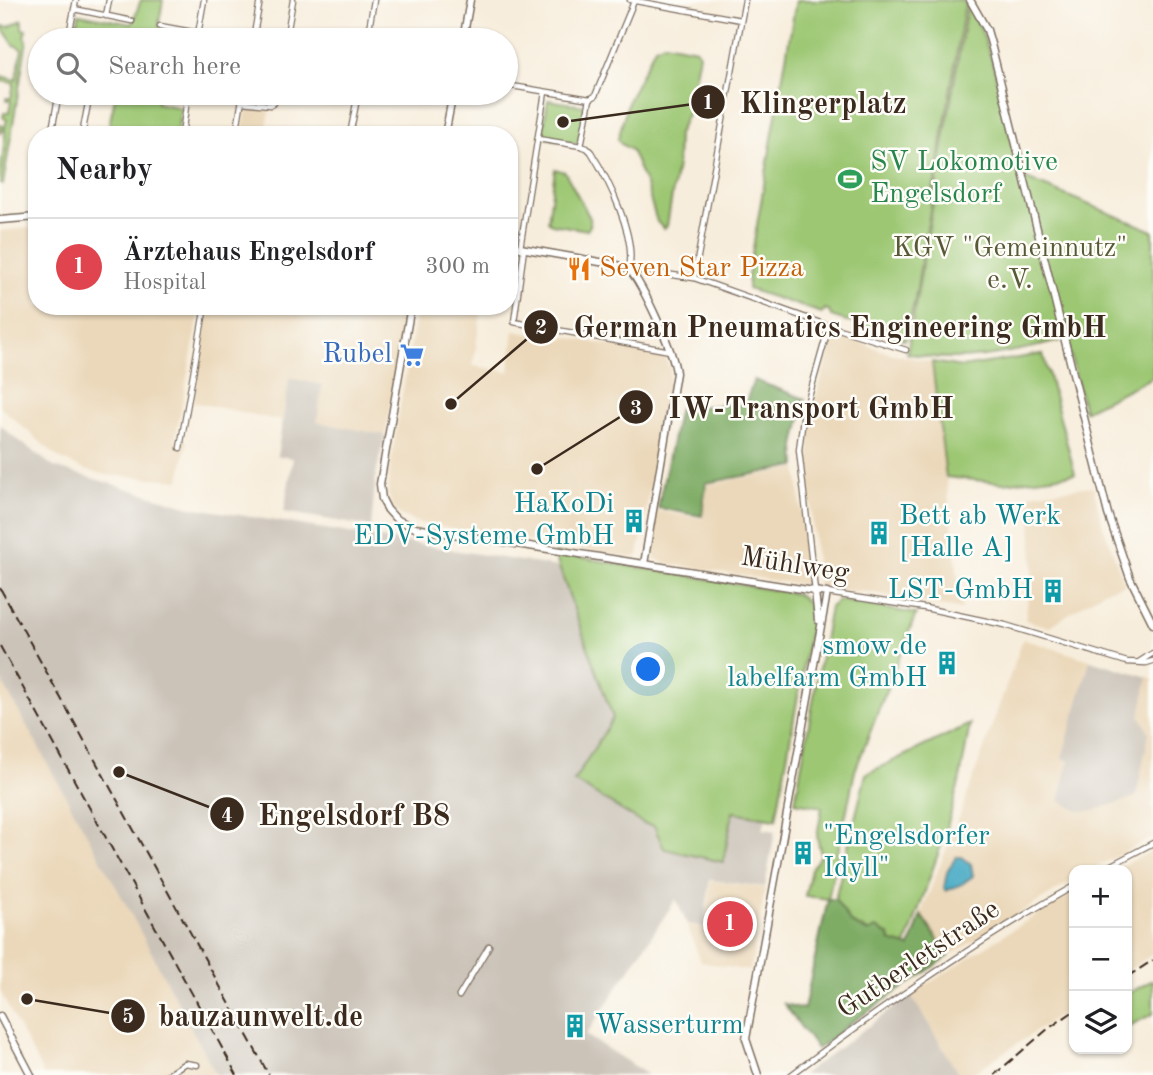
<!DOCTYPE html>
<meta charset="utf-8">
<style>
:root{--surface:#fff;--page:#f2f2f2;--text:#202124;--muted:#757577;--line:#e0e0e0;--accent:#d93025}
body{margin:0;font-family:"Old Standard TT",serif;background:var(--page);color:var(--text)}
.controls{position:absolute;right:21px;bottom:21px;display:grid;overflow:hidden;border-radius:14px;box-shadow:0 2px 5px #0004}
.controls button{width:63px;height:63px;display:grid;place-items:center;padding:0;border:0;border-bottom:2px solid var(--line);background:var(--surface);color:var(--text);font:35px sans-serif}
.you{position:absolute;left:649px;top:670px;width:24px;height:24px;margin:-18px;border:5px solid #fff;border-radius:50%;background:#1a73e8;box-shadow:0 0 0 10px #1a73e833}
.badge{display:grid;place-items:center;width:46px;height:46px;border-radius:50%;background:var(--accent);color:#fff;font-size:23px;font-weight:700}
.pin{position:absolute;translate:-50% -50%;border:4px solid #fff;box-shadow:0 2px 7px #0006}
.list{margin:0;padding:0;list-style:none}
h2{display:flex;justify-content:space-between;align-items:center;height:91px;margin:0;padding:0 28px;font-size:30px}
h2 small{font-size:23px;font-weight:400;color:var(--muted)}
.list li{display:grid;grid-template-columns:46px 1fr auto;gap:21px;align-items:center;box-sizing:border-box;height:98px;padding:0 28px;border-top:2px solid var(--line)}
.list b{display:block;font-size:26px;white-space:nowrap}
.list p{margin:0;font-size:23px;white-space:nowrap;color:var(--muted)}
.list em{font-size:23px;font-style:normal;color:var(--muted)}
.icon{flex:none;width:38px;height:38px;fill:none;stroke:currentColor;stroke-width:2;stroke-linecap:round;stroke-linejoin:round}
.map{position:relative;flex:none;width:1153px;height:1075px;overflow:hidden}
.search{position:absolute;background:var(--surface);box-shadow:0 2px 5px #0004;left:28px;top:28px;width:490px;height:77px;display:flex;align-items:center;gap:18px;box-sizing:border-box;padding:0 24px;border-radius:38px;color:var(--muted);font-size:26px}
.panel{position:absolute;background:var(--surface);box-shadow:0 2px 5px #0004;left:28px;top:126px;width:490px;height:189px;border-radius:28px}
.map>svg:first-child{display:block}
</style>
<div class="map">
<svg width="1153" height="1075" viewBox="0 0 1153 1075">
<rect width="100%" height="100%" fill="#fdfcf7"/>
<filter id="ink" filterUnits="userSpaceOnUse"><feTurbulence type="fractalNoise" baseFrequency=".0143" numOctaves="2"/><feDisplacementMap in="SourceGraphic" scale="14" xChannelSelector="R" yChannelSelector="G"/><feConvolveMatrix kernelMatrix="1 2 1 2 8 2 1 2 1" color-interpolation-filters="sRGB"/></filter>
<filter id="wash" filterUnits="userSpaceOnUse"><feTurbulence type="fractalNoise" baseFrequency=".00686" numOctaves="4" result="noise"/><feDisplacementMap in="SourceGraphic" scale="28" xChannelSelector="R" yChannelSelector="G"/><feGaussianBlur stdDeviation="1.57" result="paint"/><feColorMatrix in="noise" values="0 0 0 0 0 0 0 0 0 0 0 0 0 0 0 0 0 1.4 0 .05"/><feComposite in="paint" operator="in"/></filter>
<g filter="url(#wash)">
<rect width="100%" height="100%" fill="#f7eddc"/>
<path fill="#ebd8ba" d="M247 106 270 109 266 133 277 135H242Z
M37 227V306H201L175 439 187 441 180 480 107 475 85 470 59 458 0 407V231Z
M210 306H388L407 310 385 435 316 422 289 378 282 421 193 402Z
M417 306H482L473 366 509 372 514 331 564 340 565 337 664 356 670 368 669 385 638 555 634 558 419 523 400 515 393 507 388 494 390 469Z
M839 335 888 353 932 362 962 610 868 592 818 588 810 492 809 433 811 414 834 336Z
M797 468 809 586 664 563 655 559 650 546 656 511 703 519 707 485Z
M1093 486 1103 526 1125 585 1105 590 1049 627 1025 620 1033 567 1030 494Z
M1023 639 1090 660 1062 758 1069 761 1059 799 1140 716 1148 677 1153 679V837L1091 870H1074V880L949 956 921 913 963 807Z
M0 678 125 903 216 1075H44L0 991Z
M1153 850V954L1127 971V870H1114Z
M711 881 765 888 750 971 701 962 687 925 705 928Z
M1074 893V1006L970 1075H959L911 995 1016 927Z"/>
<path fill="#cbc3b8" d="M289 378 322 385 317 422 385 435 376 474 371 527 284 512 293 458 277 456Z
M0 424 9 433 54 467 190 507 558 567 613 718 574 781 644 825 653 826 663 850 723 862 733 812 766 817 763 829 775 831 765 887 710 880 704 927 687 924 676 899 586 1035 648 1075H216L125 903 0 678Z
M1090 660 1148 677 1140 716 1149 732 1136 797 1093 811H1078L1059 800 1069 761 1062 758Z
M911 995 959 1075H802Z"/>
<path fill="#9dc773" stroke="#6c7848" stroke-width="2" d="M141 0H163L159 23 160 29 169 31 167 40H85L76 30 79 14 132 24Z
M796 0H962L965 4 915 298 905 340 831 316 829 311 825 309 822 313 748 289V277Z
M968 2C997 55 1005 118 1019 176L1153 231V377L1084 411 1066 337 1060 338V341C1009 353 960 365 907 353Z
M22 20V29L26 30 24 37 27 40 3 184 0 183C0 164 6 145 5 128L0 133V124L5 127 7 120 3 117 4 113H9L11 101 6 100V98H11L14 83 0 81 1 76 16 80 22 49 14 45 1 26 9 27Z
M664 43 696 49 699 54 688 112 678 134 677 165 667 226 664 229 657 222 646 185 631 150 620 143 618 139 629 99 655 47Z
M116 93H158L157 103 181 108 177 135H107Z
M548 100 585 106 579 144 542 137Z
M555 169 565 172 590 218V226L587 230 552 224 548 221Z
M1043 354 1075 474 1004 483 946 477 932 362 962 367Z
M554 553 796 594 808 603 812 617 776 819 733 812 723 862 664 849 654 826 644 824 574 781 613 718Z
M839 600 916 614 855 771 828 899 805 896 811 869 821 855 817 836 822 807 795 802 830 607Z
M970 724 960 779 945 834 905 948 851 923 835 899 866 774Z
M1153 980V1014L1127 1027V994Z"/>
<path fill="#7eac65" stroke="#5c6b42" stroke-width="2" d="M754 380 805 399 795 446 796 466 706 483 702 516 658 508 679 408 745 404Z
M828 899H835L851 923 868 932 876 928 889 935 890 941 910 947 921 915 949 956 851 1023 817 1049 784 1004 804 1009Z"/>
<path fill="#42a8c3" stroke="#3e6970" stroke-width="2" d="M956 857H962L971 864 973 876 962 884 946 891 944 888 947 872Z"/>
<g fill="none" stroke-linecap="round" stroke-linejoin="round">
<path stroke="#42a8c3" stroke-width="2" d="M130 38H136"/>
</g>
</g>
<g filter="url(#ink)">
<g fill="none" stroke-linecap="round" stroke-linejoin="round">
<g stroke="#7d6e60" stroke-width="7">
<path id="street" d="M630 0 741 20
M634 1 595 96 590 99 581 146 587 148 591 152C608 179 637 237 629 269L694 278 829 326 906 350
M74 9 132 21
M106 16 109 0
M160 26 198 33
M68 40 76 0
M197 40 204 0
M253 40 260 0
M286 40 293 0
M367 40 374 0
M506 85 590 99
M242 102 270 105 274 103 276 93
M51 135 59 93
M82 135 90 93
M182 135 188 93
M236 135 243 93
M350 135 358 93
M538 139 581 146
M520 248 545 92
M524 249 514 322 670 351
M694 278 745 0
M180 448 205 306
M815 591 799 450 803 418 829 326
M827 593 925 608 1005 625 1127 662 1146 663 1153 661
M1139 662 1153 653
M1102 870 1153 843
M459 996 489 946
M167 1075 185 1063 197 1065
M791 1075C882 1007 975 942 1074 886"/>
</g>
<g stroke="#7d6e60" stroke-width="9">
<path id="secondary" d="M970 0 987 30 991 44 1108 514 1130 578 1153 624
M463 40 470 0
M445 135 453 93
M0 220 37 217
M509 246 617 265 629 269C643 285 674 352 676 373L644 564
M411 306 380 484 382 499 387 509 396 519 415 528 827 593 746 1039 758 1075
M815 591 818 620
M0 1016 31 1075"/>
</g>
<use href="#street" stroke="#fff" stroke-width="4.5"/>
<use href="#secondary" stroke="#fff" stroke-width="6"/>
<path stroke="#3b2a1e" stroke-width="2" stroke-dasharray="10 5" stroke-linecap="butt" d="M0 588 269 1075
M0 646 237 1075
M1127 977 1153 960
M994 1075 1048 1029 1074 1011"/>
</g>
</g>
<defs>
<g id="stadium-bare" transform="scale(1.89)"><path d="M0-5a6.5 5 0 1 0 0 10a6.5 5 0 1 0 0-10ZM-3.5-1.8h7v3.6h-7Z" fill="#2e9e5b" stroke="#fdfcf7" stroke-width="2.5" paint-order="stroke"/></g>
<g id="restaurant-bare" transform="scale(1.89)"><path d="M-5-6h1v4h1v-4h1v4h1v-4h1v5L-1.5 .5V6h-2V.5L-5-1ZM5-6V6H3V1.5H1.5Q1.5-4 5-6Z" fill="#e8710a" stroke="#fdfcf7" stroke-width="2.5" paint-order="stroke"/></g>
<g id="supermarket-bare" transform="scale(1.89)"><path d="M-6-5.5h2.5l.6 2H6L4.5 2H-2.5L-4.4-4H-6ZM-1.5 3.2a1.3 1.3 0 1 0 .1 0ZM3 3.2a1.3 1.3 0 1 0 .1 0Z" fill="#3f7fe0" stroke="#fdfcf7" stroke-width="2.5" paint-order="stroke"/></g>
<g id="building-bare" transform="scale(1.89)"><path d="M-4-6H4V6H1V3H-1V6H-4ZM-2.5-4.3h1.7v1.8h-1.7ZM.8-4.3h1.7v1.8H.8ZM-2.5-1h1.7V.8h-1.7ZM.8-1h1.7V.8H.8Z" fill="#0f9aa8" stroke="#fdfcf7" stroke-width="2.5" paint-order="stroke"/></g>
</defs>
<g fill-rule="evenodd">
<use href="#stadium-bare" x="850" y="179"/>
<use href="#restaurant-bare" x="579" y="269"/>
<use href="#supermarket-bare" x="412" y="355"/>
<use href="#building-bare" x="634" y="521"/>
<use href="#building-bare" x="879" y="533"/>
<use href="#building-bare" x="1053" y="591"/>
<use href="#building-bare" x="947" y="663"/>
<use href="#building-bare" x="803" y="853"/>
<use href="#building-bare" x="575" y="1026"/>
</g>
<g text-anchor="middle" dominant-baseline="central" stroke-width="5" stroke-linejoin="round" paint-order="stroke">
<g font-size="28" fill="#27864d" stroke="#fdfcf7" text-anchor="start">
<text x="870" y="163">SV Lokomotive<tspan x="870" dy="32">Engelsdorf</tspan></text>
</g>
<g font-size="28" fill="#585938" stroke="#fdfcf7">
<text x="1010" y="249">KGV "Gemeinnutz"<tspan x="1010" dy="32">e.V.</tspan></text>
</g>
<g font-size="28" fill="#c56008" stroke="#fdfcf7" text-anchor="start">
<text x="599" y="269">Seven Star Pizza</text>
</g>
<g font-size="28" fill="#366cbe" stroke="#fdfcf7" text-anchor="end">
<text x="392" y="355">Rubel</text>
</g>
<g font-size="28" fill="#0d838f" stroke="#fdfcf7" text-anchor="end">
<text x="614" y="505">HaKoDi<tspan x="614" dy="32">EDV-Systeme GmbH</tspan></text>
<text x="899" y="517" text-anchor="start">Bett ab Werk<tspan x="899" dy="32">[Halle A]</tspan></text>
<text x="1033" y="591">LST-GmbH</text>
<text x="927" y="647">smow.de<tspan x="927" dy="32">labelfarm GmbH</tspan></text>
<text x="823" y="837" text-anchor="start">"Engelsdorfer<tspan x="823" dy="32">Idyll"</tspan></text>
<text x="595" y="1026" text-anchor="start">Wasserturm</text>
</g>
<g font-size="28" fill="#3b2a1e" stroke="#fdfcf7">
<text transform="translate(795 566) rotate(9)">Mühlweg</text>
<text transform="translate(919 960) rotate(-34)">Gutberletstraße</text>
</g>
</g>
<path fill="none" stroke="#3b2a1e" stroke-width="2.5" d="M563 122L708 102M451 404L541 327M537 469L636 407M119 772L227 814M27 999L128 1016"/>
<g fill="#3b2a1e" stroke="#fdfcf7" stroke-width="2.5">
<circle cx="563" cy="122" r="7"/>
<circle cx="451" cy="404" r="7"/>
<circle cx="537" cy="469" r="7"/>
<circle cx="119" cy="772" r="7"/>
<circle cx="27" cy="999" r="7"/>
<circle cx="708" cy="102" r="18"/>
<circle cx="541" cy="327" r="18"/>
<circle cx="636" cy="407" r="18"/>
<circle cx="227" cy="814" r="18"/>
<circle cx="128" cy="1016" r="18"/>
</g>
<g font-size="21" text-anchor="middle" font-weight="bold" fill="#fff">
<text x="708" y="109">1</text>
<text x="541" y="334">2</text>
<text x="636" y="415">3</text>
<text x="227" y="822">4</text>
<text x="128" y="1023">5</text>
</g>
<g font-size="30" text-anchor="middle" font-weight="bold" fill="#3b2a1e" stroke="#fdfcf7" stroke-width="5" stroke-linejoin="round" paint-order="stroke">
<text x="823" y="113">Klingerplatz</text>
<text x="840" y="337">German Pneumatics Engineering GmbH</text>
<text x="811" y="418">IW-Transport GmbH</text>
<text x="354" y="825">Engelsdorf B8</text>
<text x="261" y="1026">bauzaunwelt.de</text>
</g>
</svg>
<div class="controls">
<button>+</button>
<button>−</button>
<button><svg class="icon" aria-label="layers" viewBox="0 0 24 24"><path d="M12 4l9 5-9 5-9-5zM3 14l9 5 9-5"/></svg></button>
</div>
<div class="you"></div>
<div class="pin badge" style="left:730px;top:924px;background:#e0444e">1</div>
<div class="search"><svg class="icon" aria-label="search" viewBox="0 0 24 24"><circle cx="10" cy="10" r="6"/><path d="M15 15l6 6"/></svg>Search here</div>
<section class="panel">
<h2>Nearby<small></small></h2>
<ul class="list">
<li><span class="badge" style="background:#e0444e">1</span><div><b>Ärztehaus Engelsdorf</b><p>Hospital</p></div><em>300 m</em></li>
</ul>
</section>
</div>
